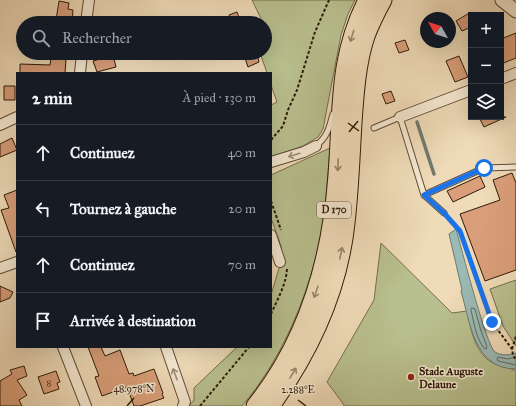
<!DOCTYPE html>
<html lang="fr">
<meta charset="utf-8">
<style>
:root{--surface:#171b24;--page:#20242c;--text:#f1f3f6;--muted:#9ea1a6;--line:#363941}
body{margin:0;font-family:"IM FELL Great Primer",serif;background:var(--page);color:var(--text)}
.controls{position:absolute;right:12px;top:12px;display:grid;overflow:hidden;border-radius:0px;box-shadow:0 4px 16px #0002}
.controls button{width:36px;height:36px;display:grid;place-items:center;padding:0;border:0;border-bottom:1px solid var(--line);background:var(--surface);color:var(--text);font:20px sans-serif}
.compass{position:absolute;left:420px;top:12px;width:36px;height:36px;border-radius:50%;background:var(--surface);box-shadow:0 4px 16px #0002;rotate:309deg}
.stop{position:absolute;width:12px;height:12px;margin:-9px;border:3px solid #1a73e8;border-radius:50%;background:#fff}
.stop.end{background:#1a73e8;border-color:#fff;box-shadow:0 1px 4px #0008}
.list{margin:0;padding:0;list-style:none}
h2{display:flex;justify-content:space-between;align-items:center;height:52px;margin:0;padding:0 16px;font-size:17px}
h2 small{font-size:13px;font-weight:400;color:var(--muted)}
.list li{display:grid;grid-template-columns:26px 1fr auto;gap:12px;align-items:center;box-sizing:border-box;height:56px;padding:0 16px;border-top:1px solid var(--line)}
.list b{display:block;font-size:15px;white-space:nowrap}
.list em{font-size:13px;font-style:normal;color:var(--muted)}
.icon{flex:none;width:22px;height:22px;fill:none;stroke:currentColor;stroke-width:2;stroke-linecap:round;stroke-linejoin:round}
.map{position:relative;flex:none;width:516px;height:406px;overflow:hidden}
.search{position:absolute;background:var(--surface);box-shadow:0 4px 16px #0002;left:16px;top:16px;width:256px;height:44px;display:flex;align-items:center;gap:10px;box-sizing:border-box;padding:0 14px;border-radius:22px;color:var(--muted);font-size:15px}
.panel{position:absolute;background:var(--surface);box-shadow:0 4px 16px #0002;left:16px;top:72px;width:256px;height:276px;border-radius:0px}
.map>svg:first-child{display:block}
</style>
<div class="map">
<svg width="516" height="406" viewBox="0 0 516 406">
<rect width="100%" height="100%" fill="#efdbb8"/>
<filter id="stains"><feTurbulence type="fractalNoise" baseFrequency=".005" numOctaves="4"/><feColorMatrix values="0 0 0 0 .2 0 0 0 0 .09 0 0 0 0 .02 0 0 0 .5 -.17"/></filter>
<radialGradient id="worn" r=".72"><stop offset=".6" stop-color="#630" stop-opacity="0"/><stop offset="1" stop-color="#630" stop-opacity=".3"/></radialGradient>
<path fill="#b9c08f" stroke="#746e4c" d="M252 0H355L348 14 341 35 323 129 318 137 303 146 271 157V105L277 102 271 85V73H267L260 53H265V31L266 30 265 23H263Z
M330 148C327 180 326 213 319 245 305 303 281 360 242 406H189L194 400V388L237 347H271V295L282 258 281 246 271 218V175Z
M381 243 452 313 467 311C471 330 475 355 495 364 502 367 510 367 516 371V406H344V405L327 382 374 300Z
M516 280V346L503 326 490 289Z"/>
<path fill="#9abab4" stroke="#6f7a70" d="M456 229C461 246 486 345 495 352 501 356 510 355 516 353V369C474 369 470 322 461 291L462 290 449 234Z"/>
<g fill="none" stroke-linecap="round" stroke-linejoin="round">
<path stroke="#646a5f" stroke-width="1" d="M472 308 475 309 481 331 487 347 486 349 484 348C476 338 474 323 471 310Z
M516 357 508 359 498 357 497 359 498 361 516 365"/>
<path stroke="#6f7a70" stroke-width="3.5" d="M417 122 434 174"/>
</g>
<path fill="#da9f7a" stroke="#2f1b0a" d="M59 1 69 3 68 9 73 10 72 22 56 20Z
M237 12 241 23H232L229 15Z
M471 12V27L462 31 456 21Z
M516 33V58L501 64V39Z
M405 40 409 50 399 53 395 43Z
M257 54 259 62 248 67 245 58Z
M113 55 116 67 97 72 93 61Z
M459 56 468 77 455 82 446 61Z
M51 58 66 59 65 73H20V64L50 65Z
M4 86H15V100H4Z
M391 91 395 101 386 104 382 94Z
M479 117H506L484 127Z
M12 138 17 150 0 157V144Z
M512 173 516 183V270L485 281 460 214 500 200 493 180Z
M480 176 485 187 453 202 447 191Z
M17 190V252H16L1 210 9 208 4 195Z
M0 286 13 292 10 298 0 302Z
M88 347H101L105 356 120 350 129 374 133 373 134 376 154 369 163 393 162 394 164 398 140 406H134L127 387 102 396 95 377 99 376Z
M24 366 27 376 17 380 27 395 19 400 22 406H0V381L12 374 10 370Z
M56 371 60 382 57 383 59 389 44 394 38 377Z"/>
<g fill="none" stroke-linecap="round" stroke-linejoin="round">
<g stroke="#5f4b36" stroke-width="7">
<path id="service" d="M374 128 400 117 424 195 444 213
M316 146C328 136 329 128 333 114
M424 195 484 168 516 167"/>
</g>
<g stroke="#5f4b36" stroke-width="12">
<path id="minor" d="M86 23 89 0
M80 73 82 53
M501 79 516 73
M400 117 471 90
M0 125 17 117
M271 162 304 152 316 146
M271 235 280 262
M0 268 17 262
M63 347 86 406
M166 347 185 402 183 406"/>
</g>
<g stroke="#5f4b36" stroke-width="15">
<path id="tertiary" d="M502 0 516 11"/>
</g>
<g stroke="#2f1b0a" stroke-width="19">
<path id="trunk" d="M255 406C308 340 331 258 337 175 342 112 337 58 367 0
M271 406C310 352 339 289 346 223 350 189 351 156 353 123 355 94 357 63 366 36 371 23 377 11 383 0"/>
</g>
<path stroke="#2f1b0a" stroke-width="2" stroke-dasharray="3 2" stroke-linecap="butt" d="M271 140 283 126 288 110 297 90 315 32 329 0
M271 201 281 230
M449 218 461 231 492 322 512 349 513 355 516 360
M271 314C277 300 286 285 287 269
M512 349 516 336
M200 406 249 347"/>
<use href="#service" stroke="#f5e8d1" stroke-width="5"/>
<use href="#minor" stroke="#f5e8d1" stroke-width="10"/>
<use href="#tertiary" stroke="#f5e8d1" stroke-width="13"/>
<use href="#trunk" stroke="#efdbb8" stroke-width="17"/>
</g>
<defs><path id="oneway-shaft" d="M-6 0H5M1.5-3L5.5 0L1.5 3" fill="none" stroke-width="1.6" stroke-linecap="round" stroke-linejoin="round"/></defs>
<g stroke="#99856a">
<use href="#oneway-shaft" transform="translate(352 36) rotate(108)"/>
<use href="#oneway-shaft" transform="translate(338 165) rotate(92)"/>
<use href="#oneway-shaft" transform="translate(341 253) rotate(-78)"/>
<use href="#oneway-shaft" transform="translate(316 292) rotate(109)"/>
<use href="#oneway-shaft" transform="translate(293 373) rotate(-59)"/>
</g>
<g stroke="#9c8c77">
<use href="#oneway-shaft" transform="translate(294 155) rotate(163)"/>
<use href="#oneway-shaft" transform="translate(175 374) rotate(-110)"/>
</g>
<g fill="none" stroke-linecap="round" stroke-linejoin="round">
<path stroke="#1a73e8" stroke-width="5" d="M484 168 424 195 444 213 460 231 492 322"/>
</g>
<path fill="none" stroke="#2f1b0a" stroke-width="1.5" d="M348 123 359 131M349 132 358 121M298 400 306 406M127 406 134 398"/>
<circle fill="#8f2418" stroke="#f5e8d1" stroke-width="1.5" cx="411" cy="377" r="4"/>
<g text-anchor="middle" dominant-baseline="central" stroke-width="3" stroke-linejoin="round" paint-order="stroke">
<g font-size="9" fill="#5a3c26">
<text x="49" y="382">8</text>
</g>
<rect fill="#f5e8d1" stroke="#6a5846" stroke-width="1" x="317" y="202" width="34" height="16" rx="3"/>
<g font-size="10" font-weight="bold" fill="#2f1b0a">
<text x="334" y="210">D 170</text>
</g>
<g font-size="11" font-weight="bold" fill="#2f1b0a" stroke="#f5e8d1" text-anchor="start">
<text x="419" y="371">Stade Auguste<tspan x="419" dy="13">Delaune</tspan></text>
</g>
</g>
<g font-size="10" text-anchor="middle" fill="#2f1b0a" stroke="#f5e8d1" stroke-width="3" stroke-linejoin="round" paint-order="stroke">
<text x="134" y="392">48.978°N</text>
<text x="298" y="393">2.288°E</text>
</g>
<rect width="100%" height="100%" filter="url(#stains)"/>
<rect width="100%" height="100%" fill="url(#worn)"/>
</svg>
<div class="controls">
<button>+</button>
<button>−</button>
<button><svg class="icon" aria-label="layers" viewBox="0 0 24 24"><path d="M12 4l9 5-9 5-9-5zM3 14l9 5 9-5"/></svg></button>
</div>
<svg class="compass" viewBox="-18 -18 36 36"><path d="M0-13l5 13h-10z" fill="#e53935"/><path d="M0 13l5-13h-10z" fill="#9ea1a6"/></svg>
<div class="stop" style="left:484px;top:168px"></div>
<div class="stop end" style="left:492px;top:322px"></div>
<div class="search"><svg class="icon" aria-label="search" viewBox="0 0 24 24"><circle cx="10" cy="10" r="6"/><path d="M15 15l6 6"/></svg>Rechercher</div>
<section class="panel">
<h2>2 min<small>À pied · 130 m</small></h2>
<ul class="list">
<li><svg class="icon" aria-label="ahead" viewBox="0 0 24 24"><path d="M12 20V5M6 11l6-6 6 6"/></svg><div><b>Continuez</b></div><em>40 m</em></li>
<li><svg class="icon" aria-label="left" viewBox="0 0 24 24"><path d="M17 20v-9H6M10 6l-5 5 5 5"/></svg><div><b>Tournez à gauche</b></div><em>20 m</em></li>
<li><svg class="icon" aria-label="ahead" viewBox="0 0 24 24"><path d="M12 20V5M6 11l6-6 6 6"/></svg><div><b>Continuez</b></div><em>70 m</em></li>
<li><svg class="icon" aria-label="arrive" viewBox="0 0 24 24"><path d="M6 21V4h12l-3 4 3 4H6"/></svg><div><b>Arrivée à destination</b></div></li>
</ul>
</section>
</div>
